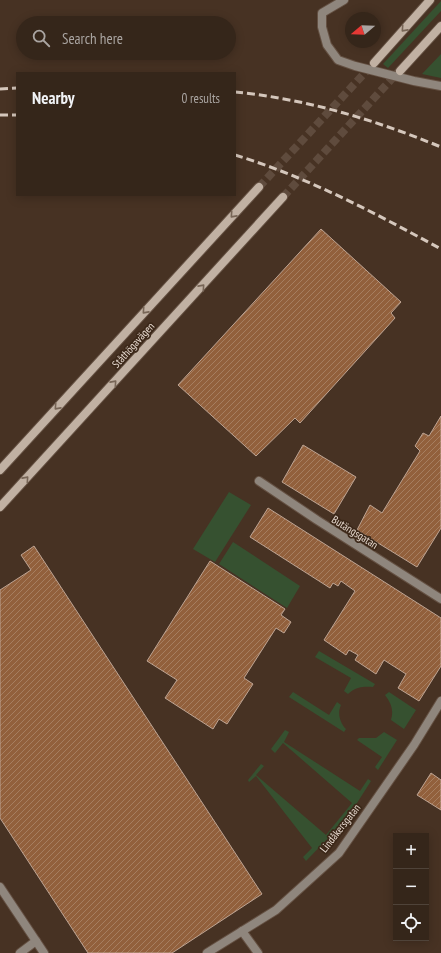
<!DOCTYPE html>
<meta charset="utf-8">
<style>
:root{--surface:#35261a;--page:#3d2e23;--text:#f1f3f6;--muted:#aaa5a2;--line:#4f4339}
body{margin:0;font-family:"PT Sans Narrow",sans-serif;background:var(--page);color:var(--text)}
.controls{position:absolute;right:12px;bottom:12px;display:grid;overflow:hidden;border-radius:0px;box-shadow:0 2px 10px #0003}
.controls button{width:36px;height:36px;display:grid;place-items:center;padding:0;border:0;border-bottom:1px solid var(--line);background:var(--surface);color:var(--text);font:20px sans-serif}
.compass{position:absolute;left:345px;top:12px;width:36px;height:36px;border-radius:50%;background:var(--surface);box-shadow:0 2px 10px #0003;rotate:251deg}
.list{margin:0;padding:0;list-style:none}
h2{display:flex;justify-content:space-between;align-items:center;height:52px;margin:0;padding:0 16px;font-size:17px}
h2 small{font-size:13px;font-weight:400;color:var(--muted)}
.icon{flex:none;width:22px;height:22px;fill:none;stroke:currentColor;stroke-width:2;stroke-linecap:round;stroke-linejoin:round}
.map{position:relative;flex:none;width:441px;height:953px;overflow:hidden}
.search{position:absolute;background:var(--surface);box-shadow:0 2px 10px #0003;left:16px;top:16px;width:220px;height:44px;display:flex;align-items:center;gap:10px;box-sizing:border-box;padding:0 14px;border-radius:22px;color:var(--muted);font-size:15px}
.panel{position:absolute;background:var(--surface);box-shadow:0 2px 10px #0003;left:16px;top:72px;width:220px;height:124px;border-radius:0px}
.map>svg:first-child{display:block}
</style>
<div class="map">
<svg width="441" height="953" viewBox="0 0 441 953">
<defs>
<pattern id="building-hatch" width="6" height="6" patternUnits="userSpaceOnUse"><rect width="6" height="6" fill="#92603c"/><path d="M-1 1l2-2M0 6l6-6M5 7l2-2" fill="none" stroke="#a67e60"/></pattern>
</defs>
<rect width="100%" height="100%" fill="#473223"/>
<path fill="#365130" d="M441 1V11L388 68 383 64Z
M441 54V78L422 74Z
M229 492 251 505 215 562 193 549Z
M233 542 300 586 287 608 219 564Z
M319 651 375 684 373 687C364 686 355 687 348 694L344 691 351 678 315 657Z
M293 692 329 715 337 702 341 705C337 713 340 723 346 729L344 732 289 697Z
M389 692 416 710 404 729 391 720C394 710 391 703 385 695Z
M285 730 289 732 284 742 360 791 368 779 371 781 357 803 337 829 306 861 303 857 312 848 256 776 249 782 248 780 261 764 264 766 256 775 326 835 352 803 283 743 275 753 271 749Z
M384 732 397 740 378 770 375 767 382 757 357 740 359 738H376Z"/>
<path fill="url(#building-hatch)" stroke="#bea493" d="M321 229 401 302 391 313 395 318 300 423 295 418 256 456 178 385Z
M441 416V528L417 567 357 530 370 505 382 513 420 451 415 446 423 433 429 436Z
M303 445 356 477 334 514 282 482Z
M268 508 441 618V666L419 701 398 688 406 674 384 660 376 674 355 660 358 655 349 650 346 655 324 640 355 591 341 581 338 586 333 583 330 588 250 537Z
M34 546 262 894 172 953H88L0 818V590L31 570 21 555Z
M210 561 285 609 281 615 291 622 284 633 276 628 244 678 253 684 227 724 219 719 213 729 165 698 177 680 147 661Z
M431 773 441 780V810L417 795Z"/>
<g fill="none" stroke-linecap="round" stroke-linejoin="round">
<path stroke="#5f4b3d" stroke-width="8" stroke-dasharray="8 4" stroke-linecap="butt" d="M259 187 372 65
M283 197 399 71"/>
<g stroke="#645042" stroke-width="10">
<path id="service" d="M344 0 322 13V27L327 45 338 60 355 66 414 81 441 86
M242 931 258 953
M20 953 36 941"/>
</g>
<g stroke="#645042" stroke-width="10">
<path id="minor" d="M259 481 317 520 441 599
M0 887 44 953
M207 953 276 910 339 853 414 745 441 701"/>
</g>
<g stroke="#645042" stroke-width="10">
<path id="secondary" d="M374 63 430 0
M400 71 441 26
M0 470 259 187
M0 507 283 197"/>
</g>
<use href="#service" stroke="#8f867d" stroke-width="8"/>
<use href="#minor" stroke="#8f867d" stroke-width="8"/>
<use href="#secondary" stroke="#c1b1a3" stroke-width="8"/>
<path stroke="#d5c7bc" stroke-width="3" stroke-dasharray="8 4" stroke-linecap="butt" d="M0 89 17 88
M235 92C307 99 375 120 441 147
M0 115H17
M235 155C307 177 375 213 441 249"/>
</g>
<defs><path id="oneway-chevron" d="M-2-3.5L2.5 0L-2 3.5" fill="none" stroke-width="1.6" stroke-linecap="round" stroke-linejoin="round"/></defs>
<g stroke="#786657">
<use href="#oneway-chevron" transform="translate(404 29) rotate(132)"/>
<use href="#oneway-chevron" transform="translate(233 215) rotate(132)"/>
<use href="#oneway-chevron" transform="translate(202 287) rotate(-48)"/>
<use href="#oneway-chevron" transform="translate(145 311) rotate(132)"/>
<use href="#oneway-chevron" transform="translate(114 383) rotate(-48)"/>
<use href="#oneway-chevron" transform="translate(57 407) rotate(132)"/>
<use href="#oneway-chevron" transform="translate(26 479) rotate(-48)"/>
</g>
<g text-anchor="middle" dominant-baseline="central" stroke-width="3.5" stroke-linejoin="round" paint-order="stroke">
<g font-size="11" fill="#e7dad0" stroke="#3c2819">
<text transform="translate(133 345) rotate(-48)">Ståthögavägen</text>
<text transform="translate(355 532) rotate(32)">Butängsgatan</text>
<text transform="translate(340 828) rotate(-52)">Lindåkersgatan</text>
</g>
</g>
</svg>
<div class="controls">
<button>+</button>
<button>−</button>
<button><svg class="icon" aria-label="locate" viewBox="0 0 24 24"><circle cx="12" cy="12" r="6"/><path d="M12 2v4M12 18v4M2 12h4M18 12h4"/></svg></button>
</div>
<svg class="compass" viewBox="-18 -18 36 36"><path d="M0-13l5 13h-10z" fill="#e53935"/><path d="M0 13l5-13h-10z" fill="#aaa5a2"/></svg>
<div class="search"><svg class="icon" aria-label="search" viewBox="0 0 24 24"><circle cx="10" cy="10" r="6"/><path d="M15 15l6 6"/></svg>Search here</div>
<section class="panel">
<h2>Nearby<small>0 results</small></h2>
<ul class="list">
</ul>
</section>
</div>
